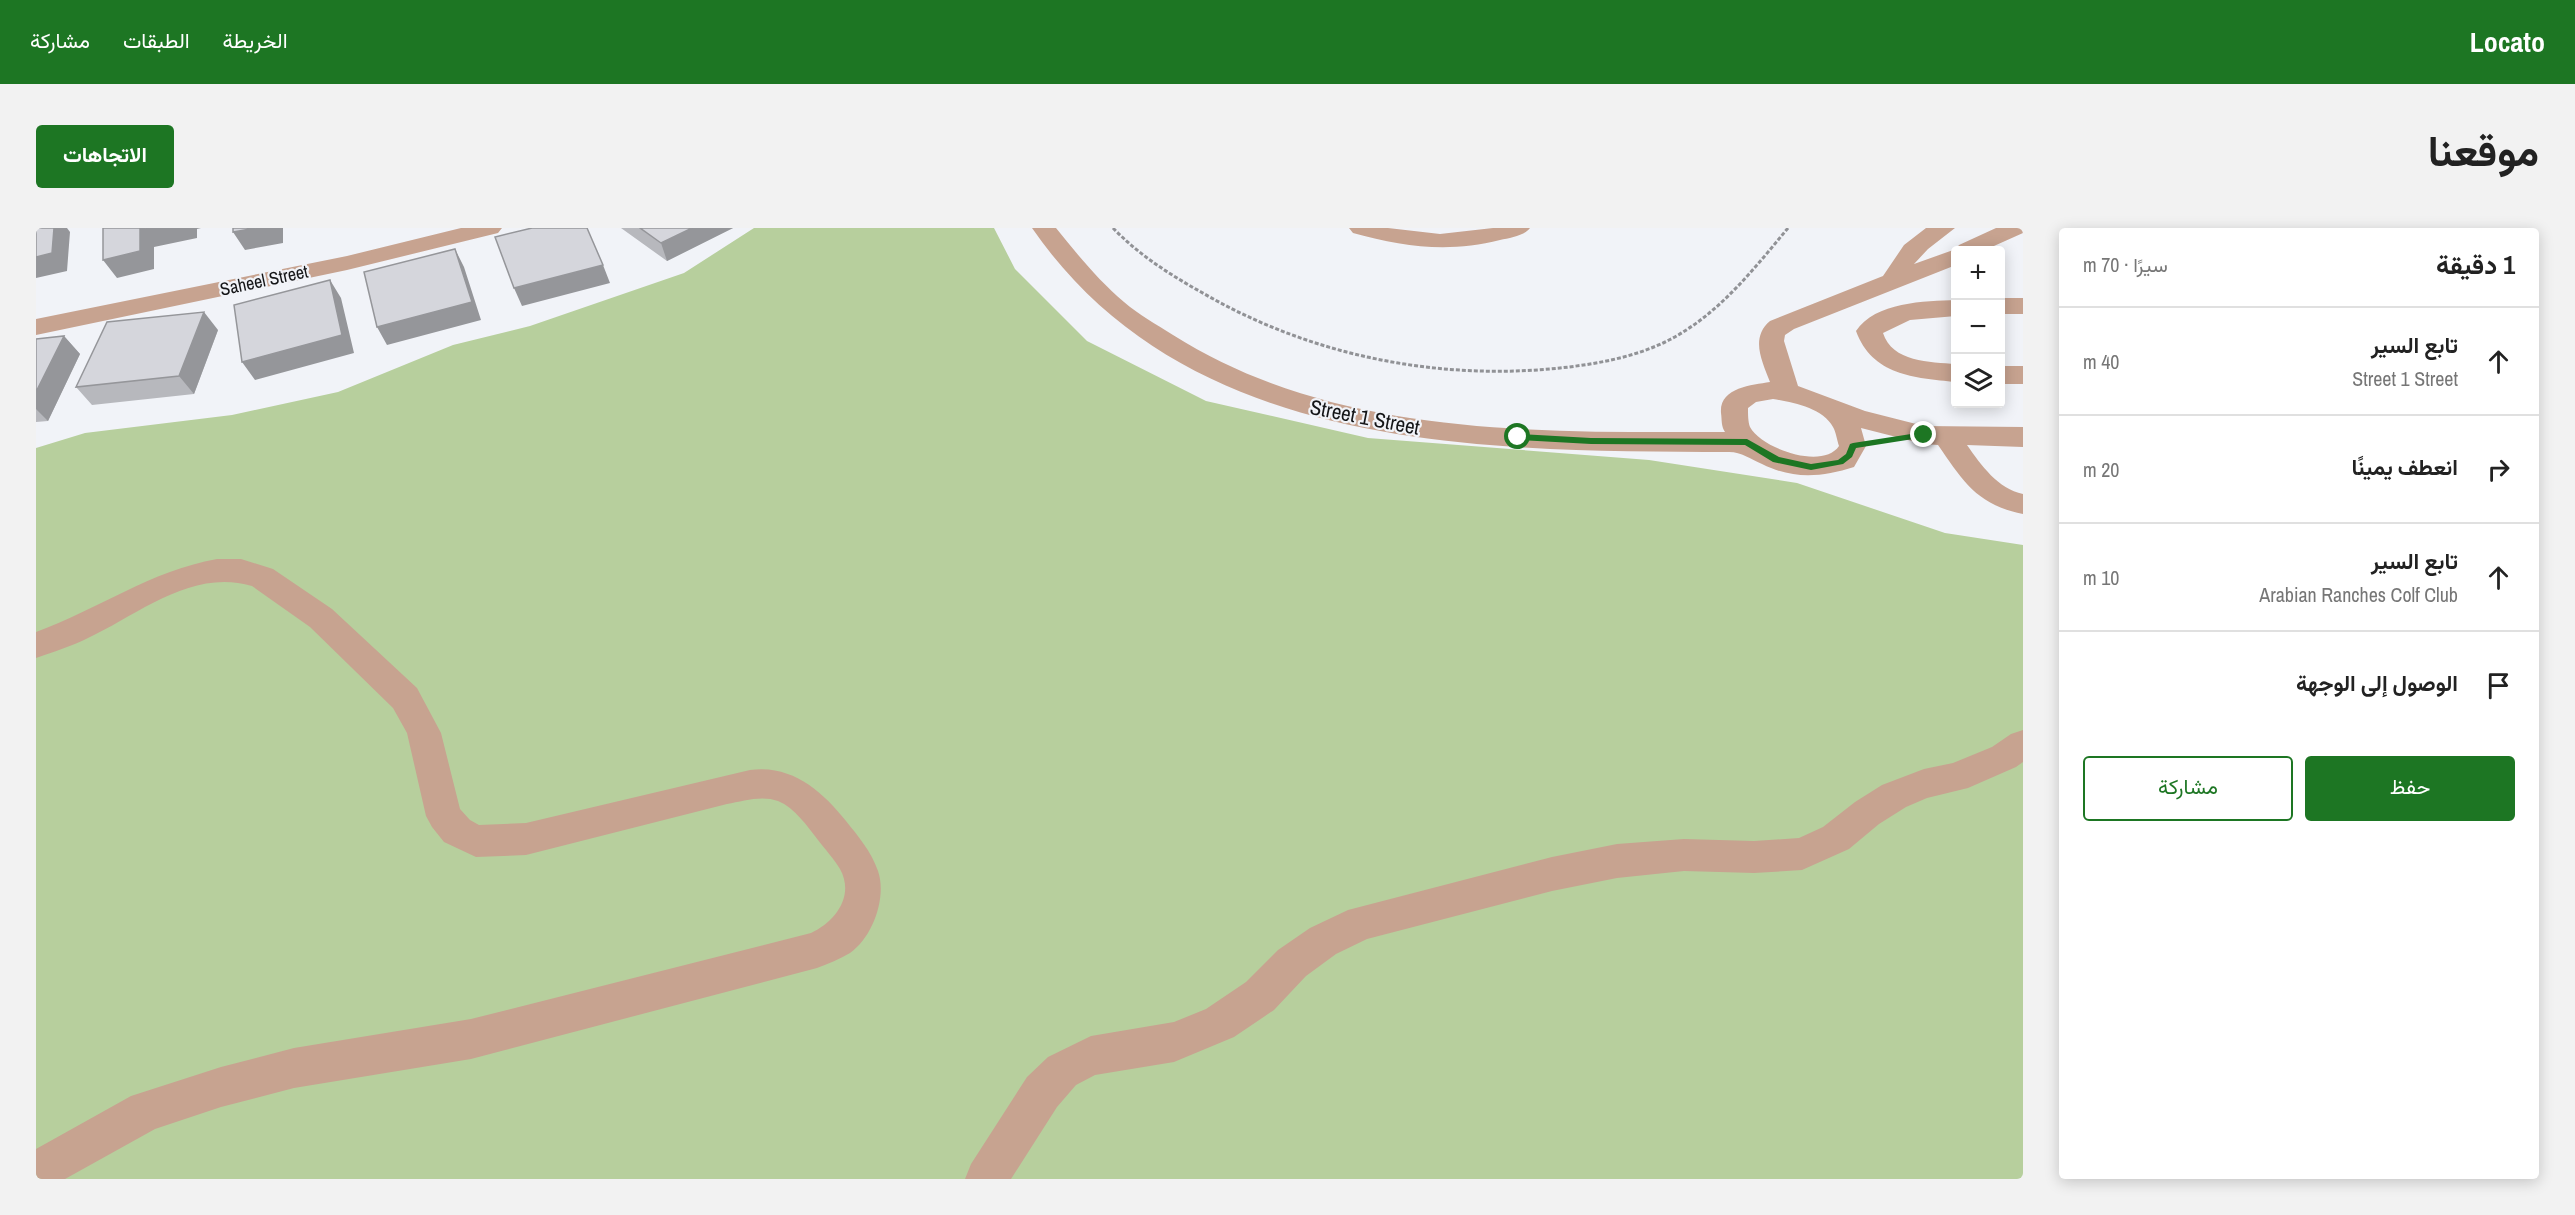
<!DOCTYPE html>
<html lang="ar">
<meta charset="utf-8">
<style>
:root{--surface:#fff;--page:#f2f2f2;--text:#222;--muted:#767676;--line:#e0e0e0;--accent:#1d7623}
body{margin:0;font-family:"Archivo Narrow",Vazirmatn,sans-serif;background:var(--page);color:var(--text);direction:rtl}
.controls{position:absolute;right:18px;top:18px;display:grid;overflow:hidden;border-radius:6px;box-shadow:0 3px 15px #0003}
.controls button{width:54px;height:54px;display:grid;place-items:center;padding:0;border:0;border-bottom:2px solid var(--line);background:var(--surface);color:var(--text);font:30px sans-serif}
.stop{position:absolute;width:18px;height:18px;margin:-14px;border:4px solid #1d7623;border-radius:50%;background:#fff}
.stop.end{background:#1d7623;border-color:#fff;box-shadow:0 2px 6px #0008}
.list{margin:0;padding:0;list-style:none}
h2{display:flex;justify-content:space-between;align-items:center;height:78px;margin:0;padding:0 24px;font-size:26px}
h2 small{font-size:20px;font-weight:400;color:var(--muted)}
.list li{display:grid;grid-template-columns:39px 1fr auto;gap:18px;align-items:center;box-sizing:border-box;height:108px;padding:0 24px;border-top:2px solid var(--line)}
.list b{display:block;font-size:22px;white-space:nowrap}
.list p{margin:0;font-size:20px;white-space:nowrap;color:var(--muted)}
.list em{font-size:20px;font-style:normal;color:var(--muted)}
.actions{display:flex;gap:12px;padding:18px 24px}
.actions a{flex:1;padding:14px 0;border:2px solid var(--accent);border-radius:6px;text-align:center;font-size:21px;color:var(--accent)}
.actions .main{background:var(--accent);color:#fff}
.icon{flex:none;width:33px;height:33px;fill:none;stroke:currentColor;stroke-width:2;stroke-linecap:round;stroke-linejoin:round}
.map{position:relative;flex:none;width:1987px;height:951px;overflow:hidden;direction:ltr;border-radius:6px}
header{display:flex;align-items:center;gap:36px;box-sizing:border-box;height:84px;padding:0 30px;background:var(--accent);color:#fff}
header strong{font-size:28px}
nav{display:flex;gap:33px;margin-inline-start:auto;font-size:21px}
.intro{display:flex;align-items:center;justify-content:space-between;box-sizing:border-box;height:144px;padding:0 36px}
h1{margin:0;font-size:42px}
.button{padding:15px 27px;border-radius:6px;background:var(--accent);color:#fff;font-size:21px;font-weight:700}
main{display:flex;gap:36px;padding:0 36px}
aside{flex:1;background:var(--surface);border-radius:6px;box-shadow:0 3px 15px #0003}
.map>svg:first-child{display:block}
</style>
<header>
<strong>Locato</strong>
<nav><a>الخريطة</a><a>الطبقات</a><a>مشاركة</a></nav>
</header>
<div class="intro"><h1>موقعنا</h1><a class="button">الاتجاهات</a></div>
<main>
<aside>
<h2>1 دقيقة<small>سيرًا · 70 m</small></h2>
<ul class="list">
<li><svg class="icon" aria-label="ahead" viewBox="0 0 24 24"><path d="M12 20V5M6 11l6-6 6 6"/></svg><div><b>تابع السير</b><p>Street 1 Street</p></div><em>40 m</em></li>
<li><svg class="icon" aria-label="right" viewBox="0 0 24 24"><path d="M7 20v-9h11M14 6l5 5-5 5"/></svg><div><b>انعطف يمينًا</b></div><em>20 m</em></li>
<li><svg class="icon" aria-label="ahead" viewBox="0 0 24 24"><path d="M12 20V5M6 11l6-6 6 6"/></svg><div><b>تابع السير</b><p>Arabian Ranches Colf Club</p></div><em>10 m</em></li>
<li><svg class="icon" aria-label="arrive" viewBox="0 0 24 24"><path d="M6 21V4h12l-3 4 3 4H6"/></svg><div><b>الوصول إلى الوجهة</b></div></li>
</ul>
<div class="actions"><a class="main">حفظ</a><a>مشاركة</a></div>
</aside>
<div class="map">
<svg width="1987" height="951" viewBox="0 0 1987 951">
<rect width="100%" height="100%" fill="#f1f3f8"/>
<path fill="#b7cf9d" d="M718 0H958L979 41 1051 113 1170 173 1332 210 1613 232 1761 255 1909 305 1987 317V951H0V220L49 205 196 187 302 164 417 117 494 98 648 45Z"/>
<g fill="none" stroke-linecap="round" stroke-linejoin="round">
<path stroke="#919296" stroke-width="3" stroke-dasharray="4 2" stroke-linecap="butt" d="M1077 0C1103 27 1133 46 1165 64 1273 127 1399 153 1524 140 1561 136 1600 129 1633 112 1682 87 1718 41 1752 0"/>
<path fill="#c7a390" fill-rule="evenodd" d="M425 0H466L462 5 311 42 0 107V91L311 28Z
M996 0H1020C1041 26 1062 52 1088 74 1103 87 1120 96 1137 107 1300 210 1503 204 1689 204 1685 198 1686 192 1685 185 1683 160 1715 157 1734 154 1726 133 1714 110 1734 93L1847 48 1868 17 1890 0H1919L1892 21 1878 36 1920 21 1923 17 1960 0H1987V5L1949 22H1920V37L1758 101 1749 107 1748 113 1762 158 1829 183 1888 198 1987 199V219L1931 217C1945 237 1962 261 1987 266V286C1941 277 1927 253 1902 217L1888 216 1825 200 1830 218 1818 239C1786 249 1758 252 1726 236 1714 231 1706 224 1693 224 1448 223 1152 226 996 0ZM1737 171C1756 174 1787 180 1797 199 1800 204 1801 212 1803 218 1787 242 1726 221 1714 199 1712 194 1712 186 1712 180L1720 174Z
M1313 0H1352L1404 6 1457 0H1494C1488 8 1474 10 1464 12 1413 25 1367 19 1317 5Z
M1964 70H1987V86H1964Z
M1920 72V88L1874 92 1847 105C1856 134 1894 134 1920 136V154C1878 150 1836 147 1820 103 1839 74 1889 73 1920 72Z
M1964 138H1987V156H1964Z
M181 331H205L237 341 296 381 381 460 405 505 424 581 434 592 443 597 490 595 714 542C756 537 785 562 810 593 822 608 835 623 842 643 851 669 837 709 814 725 804 731 792 736 781 740L435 831 258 860 185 879 119 901 29 951H0V921L95 868 185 839 258 820 435 791 775 705C799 694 819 668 804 641 798 631 789 621 782 612 771 598 759 580 742 573 726 567 707 573 691 576L490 627 440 629 408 614 396 599 390 588 371 505 357 480 274 399 216 358C156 340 103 386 52 410 36 418 17 424 0 430V404C63 381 114 343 181 331Z
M1987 502V534L1980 539 1932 560 1891 570 1870 579 1843 596 1813 621 1766 642 1718 645 1648 643 1581 650 1516 663 1331 711 1300 726 1270 748 1238 782 1198 809 1138 834 1059 847 1040 857 1021 879 975 951H929L935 936 991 849 1012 829 1055 808 1138 794 1170 781 1210 754 1242 722 1274 700 1312 682 1516 629 1581 616 1648 611 1718 613 1763 610 1787 599 1819 574 1846 557 1888 541 1917 535 1956 519 1975 506Z"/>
</g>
<path fill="#b7b8bd" d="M585 0H697L631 33Z
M182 102 158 166 56 177 40 159Z
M28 108 44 126 12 193 0 194V111Z"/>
<path fill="#95969a" d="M18 0H31L34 4 31 43 0 50V29Z
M110 0H165L161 1V10L118 19V41L81 50 67 32 104 1Z
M220 0H247V15L209 22 197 4Z
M656 0H697L631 33 625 15Z
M419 21 428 39 445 92 351 117 341 99Z
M567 37 574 55 486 78 478 60Z
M294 52 305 70 318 125 219 152 206 134Z
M168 84 182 102 158 166 143 148Z
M28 108 44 126 12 193 0 181V164Z"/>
<path fill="#d5d6dc" stroke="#95969a" stroke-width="1.5" d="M0 0H18L16 25 0 29Z
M67 0H110L104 1V23L67 32Z
M197 0H220L197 4Z
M496 0H551L567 37 478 60 459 9Z
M604 0H656L625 15Z
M419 21 436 74 341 99 328 44Z
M294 52 306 107 206 134 198 77Z
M168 84 143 148 40 159 71 94Z
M28 108 0 164V111Z"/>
<path fill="#1d7623" d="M1888 204 1892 207 1890 209 1820 220 1816 229 1807 236 1775 242 1737 234 1709 217 1555 216 1482 212 1478 209 1482 206 1555 210 1711 211 1743 229 1775 236 1802 232 1810 226 1814 216 1817 215Z"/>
<g text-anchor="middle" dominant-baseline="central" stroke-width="4.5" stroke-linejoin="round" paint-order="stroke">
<g font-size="18" fill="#141517" stroke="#f1f3f8">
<text transform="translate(228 52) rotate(-12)">Saheel Street</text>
</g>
<g font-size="21" fill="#141517" stroke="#f1f3f8">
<text transform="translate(1329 189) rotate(11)">Street 1 Street</text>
</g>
</g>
</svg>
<div class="controls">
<button>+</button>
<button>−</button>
<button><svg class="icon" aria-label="layers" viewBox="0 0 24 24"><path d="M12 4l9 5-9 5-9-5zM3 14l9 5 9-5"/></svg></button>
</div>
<div class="stop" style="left:1482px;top:209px"></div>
<div class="stop end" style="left:1888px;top:207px"></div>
</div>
</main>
